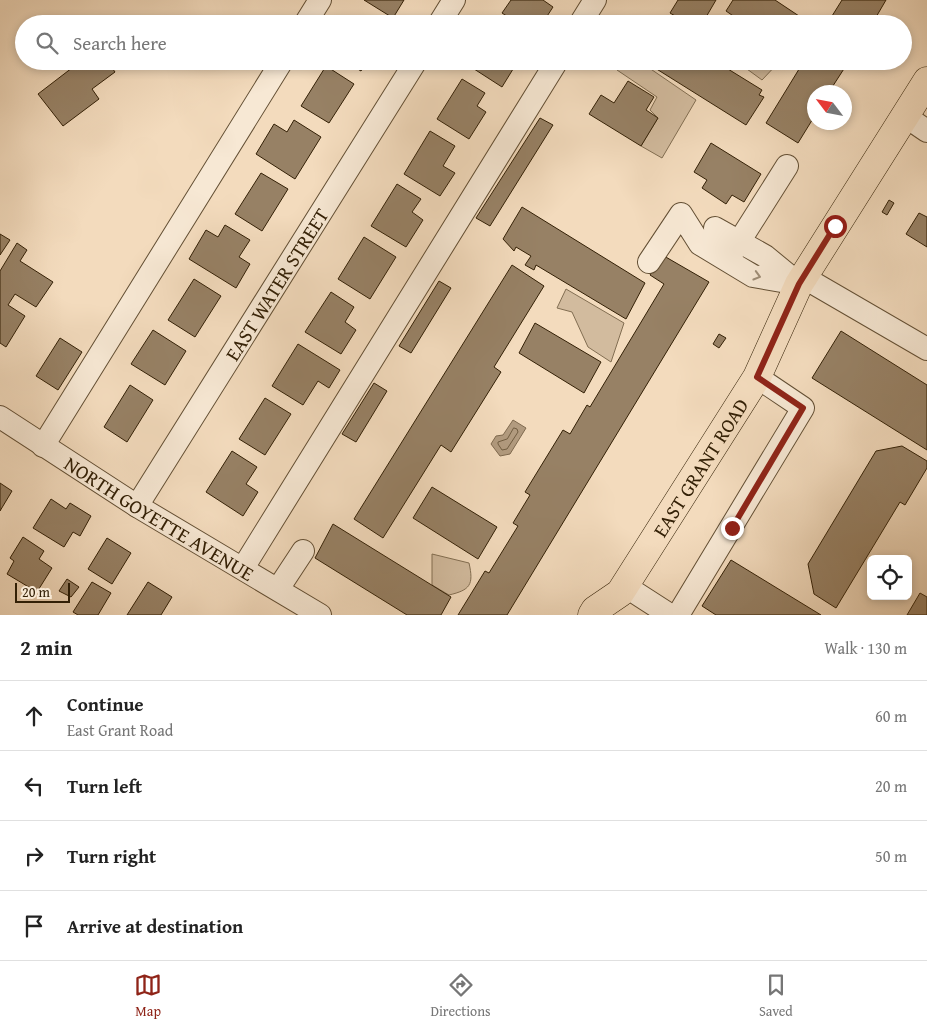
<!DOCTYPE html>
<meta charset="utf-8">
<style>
:root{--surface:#fff;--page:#f6f6f6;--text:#222;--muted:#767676;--line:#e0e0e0;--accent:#8f2418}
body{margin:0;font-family:"Gentium Book Plus",serif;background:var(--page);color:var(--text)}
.controls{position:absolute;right:15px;bottom:15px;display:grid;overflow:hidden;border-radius:8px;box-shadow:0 2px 8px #0003}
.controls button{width:45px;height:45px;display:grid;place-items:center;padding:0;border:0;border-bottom:1px solid var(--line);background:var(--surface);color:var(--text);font:25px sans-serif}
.compass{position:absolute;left:807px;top:85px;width:45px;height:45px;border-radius:50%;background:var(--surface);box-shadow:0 2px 8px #0003;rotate:302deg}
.scale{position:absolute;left:15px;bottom:12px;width:55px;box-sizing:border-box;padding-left:5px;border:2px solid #332006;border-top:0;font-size:14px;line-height:18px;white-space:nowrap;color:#332006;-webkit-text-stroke:4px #f7e8d4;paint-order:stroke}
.stop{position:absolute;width:15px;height:15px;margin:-11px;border:4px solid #8f2418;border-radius:50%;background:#fff}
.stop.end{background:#8f2418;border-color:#fff;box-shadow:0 1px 5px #0008}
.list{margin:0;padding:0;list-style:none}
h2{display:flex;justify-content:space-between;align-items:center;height:65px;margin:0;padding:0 20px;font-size:21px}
h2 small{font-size:16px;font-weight:400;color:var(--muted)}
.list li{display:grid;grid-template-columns:32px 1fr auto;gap:15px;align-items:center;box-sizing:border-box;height:70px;padding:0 20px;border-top:1px solid var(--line)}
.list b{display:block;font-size:19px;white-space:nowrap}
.list p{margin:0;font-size:16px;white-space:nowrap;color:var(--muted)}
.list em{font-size:16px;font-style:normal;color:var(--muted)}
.icon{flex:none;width:28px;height:28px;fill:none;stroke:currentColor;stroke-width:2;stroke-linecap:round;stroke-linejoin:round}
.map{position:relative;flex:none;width:927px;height:615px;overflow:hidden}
.search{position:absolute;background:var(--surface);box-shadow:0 2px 8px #0003;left:15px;right:15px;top:15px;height:55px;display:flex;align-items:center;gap:12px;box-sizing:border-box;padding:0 18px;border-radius:28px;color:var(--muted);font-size:19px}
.sheet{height:345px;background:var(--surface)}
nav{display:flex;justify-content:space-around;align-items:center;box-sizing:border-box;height:70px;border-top:1px solid var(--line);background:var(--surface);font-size:14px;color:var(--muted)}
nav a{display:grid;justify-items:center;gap:2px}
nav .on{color:var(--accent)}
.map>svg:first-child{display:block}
</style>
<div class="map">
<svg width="927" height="615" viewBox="0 0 927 615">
<rect width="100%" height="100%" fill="#f3dbbd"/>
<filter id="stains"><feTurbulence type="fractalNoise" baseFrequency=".004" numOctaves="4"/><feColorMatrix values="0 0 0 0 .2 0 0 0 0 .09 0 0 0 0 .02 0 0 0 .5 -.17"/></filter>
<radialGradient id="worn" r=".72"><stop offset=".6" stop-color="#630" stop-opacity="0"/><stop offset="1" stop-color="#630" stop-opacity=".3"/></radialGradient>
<path fill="#d2bb9e" stroke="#826e52" d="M622 61H639L696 100 662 158 641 146 658 118 650 110 657 97 617 70Z
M736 61H780L762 80Z
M566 289 624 323 611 362 588 347 572 312 557 308Z
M432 554 469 563C474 585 470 590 449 595L432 585Z"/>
<path fill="#b29b7f" stroke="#7f6a4f" d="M513 420 526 428 510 454 500 456 491 444 496 436 503 435Z"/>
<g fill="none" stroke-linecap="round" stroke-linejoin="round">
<path stroke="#725e42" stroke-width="1" d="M514 428 517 429 518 432 507 449 502 450 498 444V442L507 439Z"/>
</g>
<path fill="#978165" stroke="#332006" d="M364 0H404L393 18Z
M511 0H543L553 7 542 24H519L502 13Z
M678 0H716L702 24H689L670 13Z
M733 0H775L811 24H745L726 11Z
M842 0H886L872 24H827Z
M364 16 377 24H359Z
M81 61H107L115 72 92 89 99 99 63 126 38 94Z
M344 61H367L361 71Z
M475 61H518L502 87 471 67Z
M648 61H715L762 90 759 95 764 97 746 125 647 63Z
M804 61H849L829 92H814V117L798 143 766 123Z
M326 66 354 84 329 123 301 106Z
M462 79 485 93 477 106 486 112 469 139 437 119Z
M628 81 654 97 646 110 658 118 641 146 589 114 601 95 614 103Z
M540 118 553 125 490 226 476 218Z
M294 120 321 137 295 179 256 154 274 124 287 132Z
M430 131 455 146 443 166 455 173 440 196 404 174Z
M711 143 761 174 744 202 732 195 726 204 702 188 707 180 694 172Z
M261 173 288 189 262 231 235 214Z
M397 184 421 199 412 212 423 220 406 247 371 226Z
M889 200 894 203 887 215 882 212Z
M522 207 645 283 626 319 536 265 534 270 525 265 531 256 516 247 514 251 503 239Z
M919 213 927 217V247L906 234Z
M225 225 250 240 239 257 250 264 236 288 189 259 206 230 218 237Z
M0 234 10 240 0 255Z
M364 237 396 257 370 299 338 279Z
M17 243 27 250 20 261 53 282 36 307 15 294 8 305 25 316 6 347 0 343V271Z
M664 256 709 282 507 615H458L485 571 489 573 518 526 513 523 530 495 525 492 563 430 570 434 587 405 590 407 664 284 650 275 660 259Z
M512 265 544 286 494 367 501 372 451 452 441 445 383 538 354 519Z
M194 279 221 296 195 337 168 320Z
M439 281 451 288 411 353 399 346Z
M331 292 354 307 345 322 356 330 341 354 305 332Z
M535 323 601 362 584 393 519 353Z
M153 330 186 351 165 385 131 364Z
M841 331 927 385V450L812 378Z
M719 334 726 338 719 348 713 344Z
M60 338 82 352 58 390 36 376Z
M298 344 340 370 329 388 318 381 303 405 272 386Z
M374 383 387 391 356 442 342 434Z
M130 385 153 400 127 442 104 427Z
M265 398 291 414 265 455 239 439Z
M902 446 927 461V468L905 505 900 502 836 608 814 594 808 564 876 451Z
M232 451 257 467 246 484 258 492 243 516 206 492Z
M0 483 12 491 0 511Z
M432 487 497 527 478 559 413 518Z
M51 499 66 509 70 503 91 516 80 536 73 532 64 547 33 528Z
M333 524 451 597 441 615H407L315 558Z
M23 537 44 551 39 559 52 568 37 592 7 574 14 561 10 558Z
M107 538 131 553 112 584 88 569Z
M731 560 821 615H716L702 606Z
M67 579 79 587 71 597 59 591Z
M92 582 111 593 98 615H78L73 612Z
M148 582 172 597 161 615H127Z
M920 593 927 597V615H907Z"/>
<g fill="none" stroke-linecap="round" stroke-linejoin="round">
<g stroke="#634f34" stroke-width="24">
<g id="minor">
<path d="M305 24 320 0"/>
<path d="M439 24 454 0"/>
<path d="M580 24 595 0"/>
<path d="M905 116 927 131"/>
<path d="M732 253 787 166"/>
<path d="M649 262 681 214 700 244 753 276 799 284 765 256 715 228"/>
<path d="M803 277 927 349"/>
<path id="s1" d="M0 417 137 506 320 615"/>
<path d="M43 446 282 61"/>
<path id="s2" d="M137 506 416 61"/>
<path d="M243 568 557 61"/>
<path d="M625 586 670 615"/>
<path d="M278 589 303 551"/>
<path d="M678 615 803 408 757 377"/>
</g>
</g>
<g stroke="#332006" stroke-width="29">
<g id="major">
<path id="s3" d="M592 615 595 610 620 593 757 377 799 284 927 81"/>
</g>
</g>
<use href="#minor" stroke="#f7e8d4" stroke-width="22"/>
<use href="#major" stroke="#f3dbbd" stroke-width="28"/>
</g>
<defs><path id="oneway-chevron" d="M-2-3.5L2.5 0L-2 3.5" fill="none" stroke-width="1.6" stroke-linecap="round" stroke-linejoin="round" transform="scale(1.25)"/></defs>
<use stroke="#9f8e77" href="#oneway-chevron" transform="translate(757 276) rotate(16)"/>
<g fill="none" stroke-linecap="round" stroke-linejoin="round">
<path stroke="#8f2418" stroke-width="6" d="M732 528 803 408 757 377 799 284 835 226"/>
</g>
<g text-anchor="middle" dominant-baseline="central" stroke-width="4" stroke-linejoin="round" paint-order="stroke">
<g font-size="20" fill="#332006" stroke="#f7e8d4">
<text stroke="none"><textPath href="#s2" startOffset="262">EAST WATER STREET</textPath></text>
<text stroke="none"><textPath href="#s3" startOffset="185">EAST GRANT ROAD</textPath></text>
<text stroke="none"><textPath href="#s1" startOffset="189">NORTH GOYETTE AVENUE</textPath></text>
</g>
</g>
<rect width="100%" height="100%" filter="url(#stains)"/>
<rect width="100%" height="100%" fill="url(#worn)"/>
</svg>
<div class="controls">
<button><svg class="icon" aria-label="locate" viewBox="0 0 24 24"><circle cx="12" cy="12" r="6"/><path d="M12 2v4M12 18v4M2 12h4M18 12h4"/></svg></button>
</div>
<svg class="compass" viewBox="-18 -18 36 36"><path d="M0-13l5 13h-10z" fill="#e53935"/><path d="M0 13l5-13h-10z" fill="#767676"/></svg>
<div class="scale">20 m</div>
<div class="stop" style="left:835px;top:226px"></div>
<div class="stop end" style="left:732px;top:528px"></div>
<div class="search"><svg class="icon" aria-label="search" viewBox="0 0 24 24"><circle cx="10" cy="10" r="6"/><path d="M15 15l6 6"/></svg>Search here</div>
</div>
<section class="sheet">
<h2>2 min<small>Walk · 130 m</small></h2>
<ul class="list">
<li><svg class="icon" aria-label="ahead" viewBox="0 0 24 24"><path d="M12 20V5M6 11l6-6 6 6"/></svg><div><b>Continue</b><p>East Grant Road</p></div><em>60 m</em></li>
<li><svg class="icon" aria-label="left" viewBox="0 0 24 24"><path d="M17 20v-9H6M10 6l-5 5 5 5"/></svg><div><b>Turn left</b></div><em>20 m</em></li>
<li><svg class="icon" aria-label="right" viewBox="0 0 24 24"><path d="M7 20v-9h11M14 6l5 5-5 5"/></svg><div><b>Turn right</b></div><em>50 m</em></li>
<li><svg class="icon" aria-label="arrive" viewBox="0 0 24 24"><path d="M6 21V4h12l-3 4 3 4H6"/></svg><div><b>Arrive at destination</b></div></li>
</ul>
</section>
<nav>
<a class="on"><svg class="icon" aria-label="map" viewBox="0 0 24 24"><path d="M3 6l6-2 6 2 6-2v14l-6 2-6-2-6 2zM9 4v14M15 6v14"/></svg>Map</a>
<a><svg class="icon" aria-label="directions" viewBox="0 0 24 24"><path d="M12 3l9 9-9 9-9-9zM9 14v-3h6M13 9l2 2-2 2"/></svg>Directions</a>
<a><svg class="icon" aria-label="saved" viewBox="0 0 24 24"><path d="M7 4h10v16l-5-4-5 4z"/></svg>Saved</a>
</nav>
